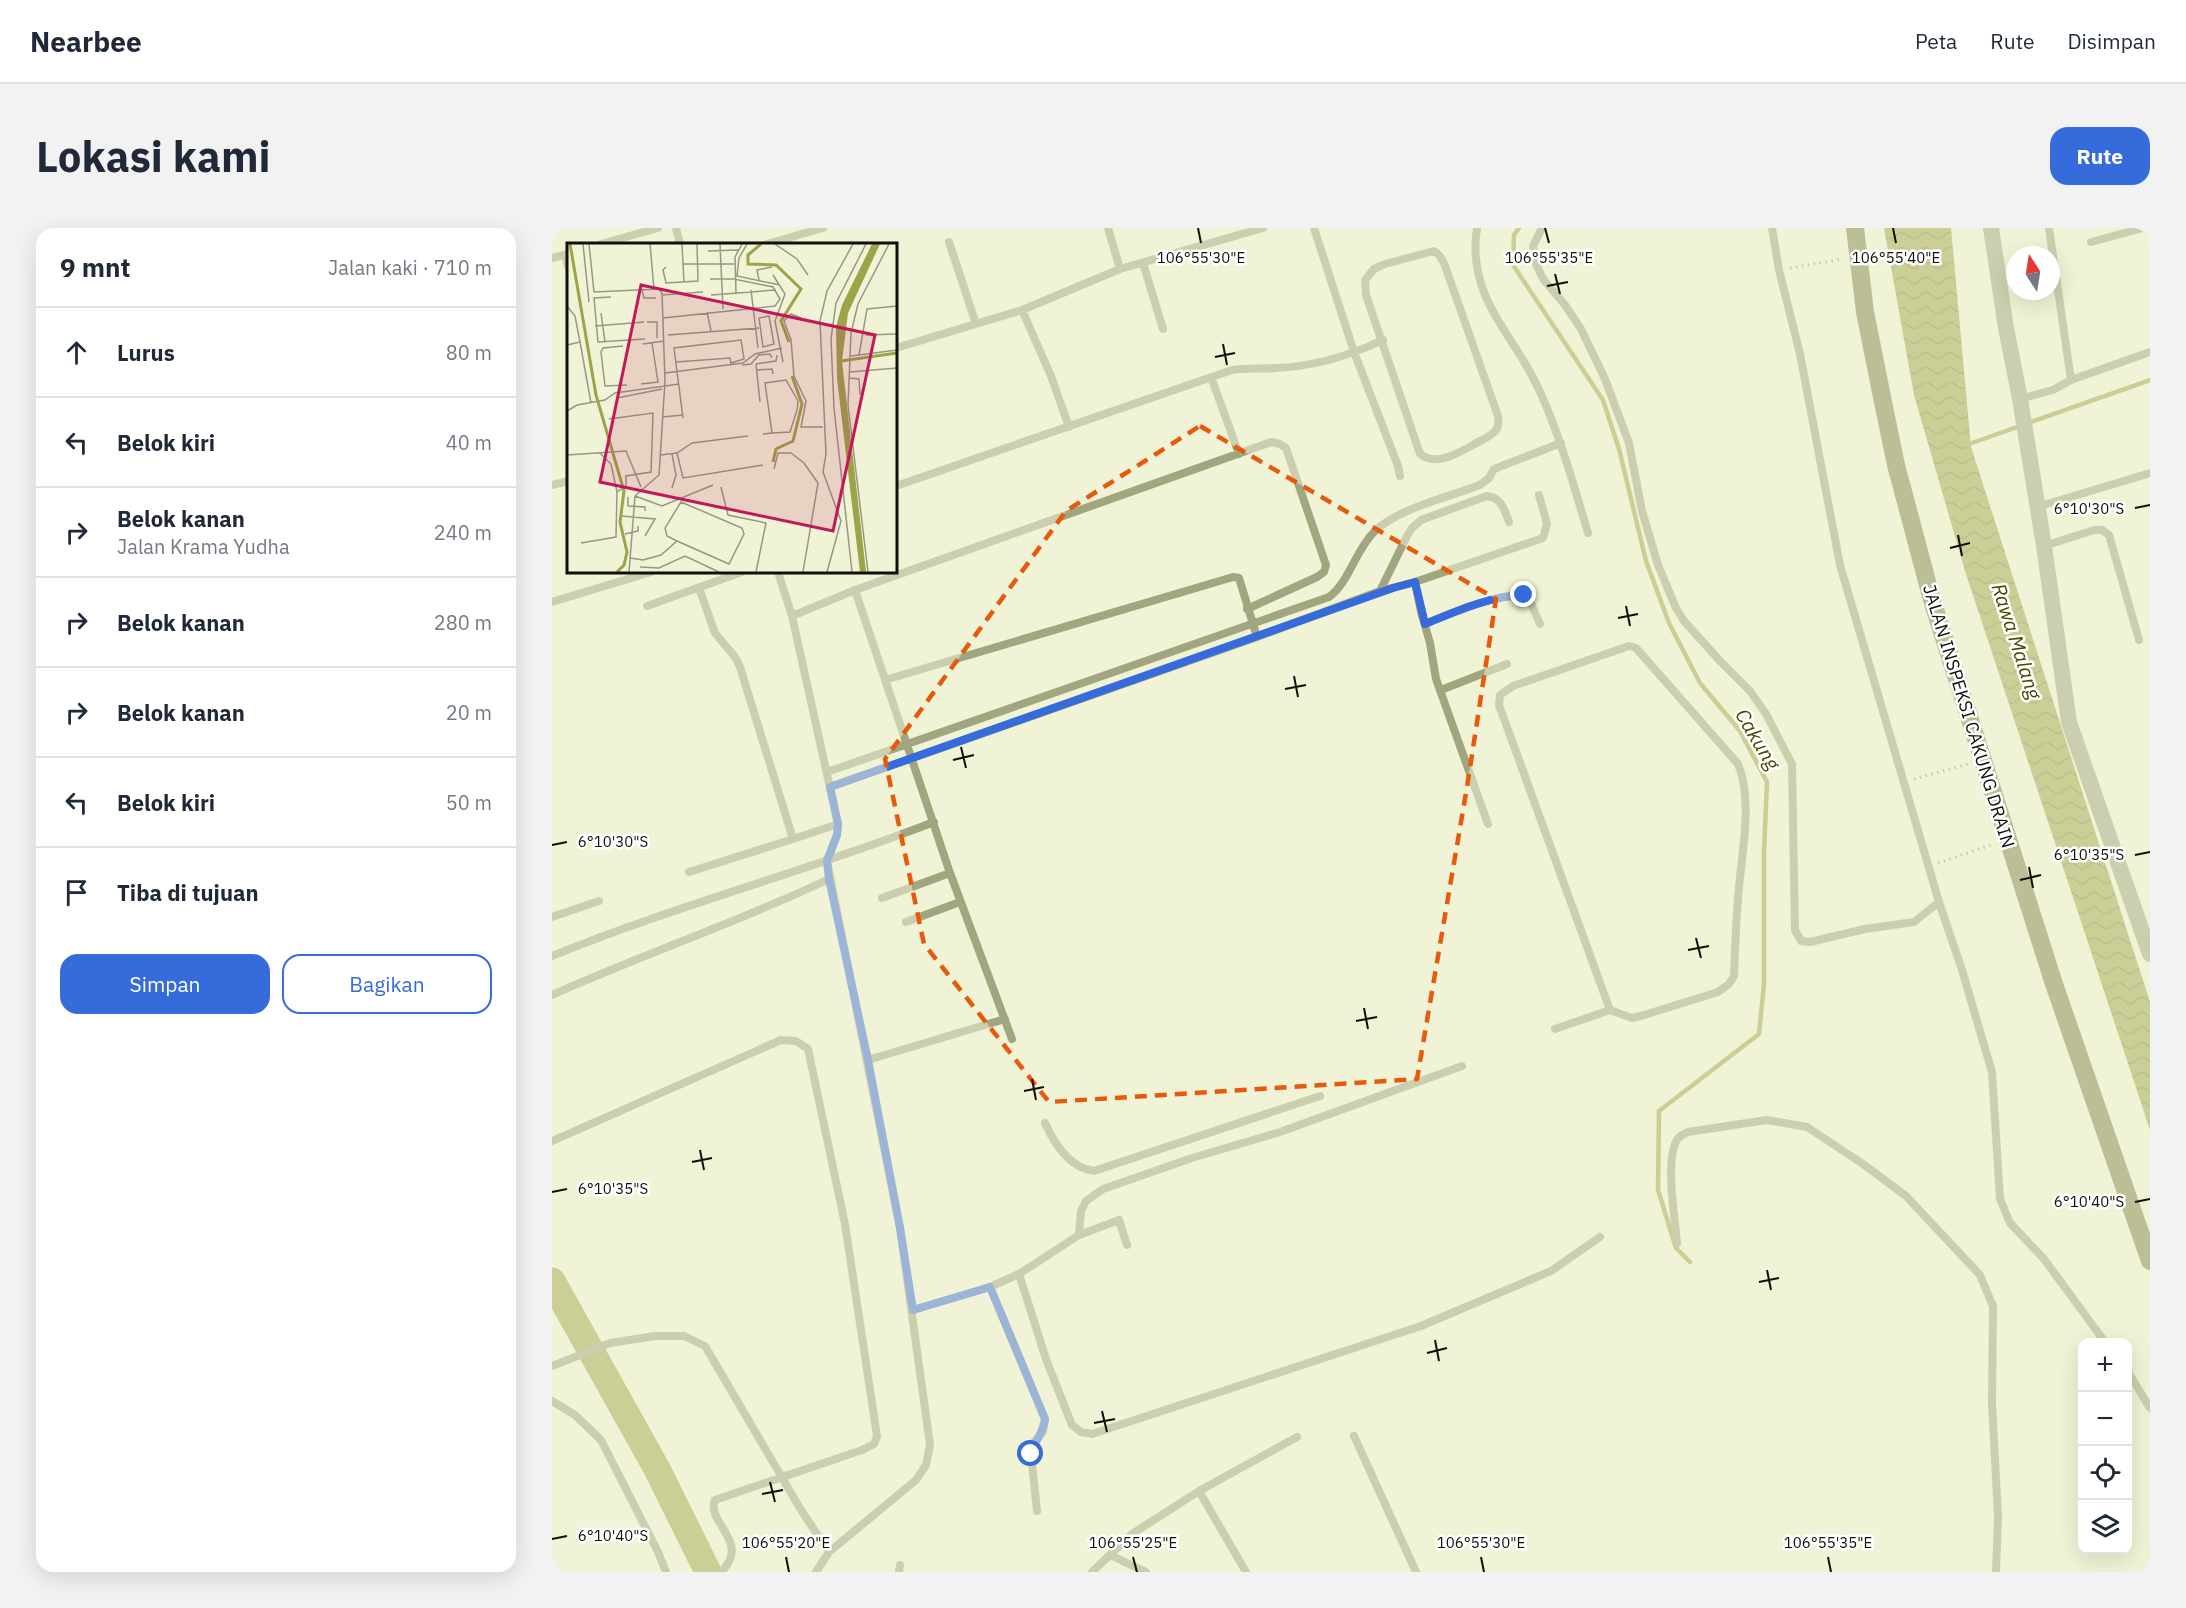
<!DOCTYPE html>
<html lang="id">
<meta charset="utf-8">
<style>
:root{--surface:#fff;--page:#f2f2f3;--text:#1f2937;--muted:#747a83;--line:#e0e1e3;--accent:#356bda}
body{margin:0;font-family:"IBM Plex Sans",sans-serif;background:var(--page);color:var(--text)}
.controls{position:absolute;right:18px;bottom:18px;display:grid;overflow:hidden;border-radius:12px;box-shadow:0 6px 24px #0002}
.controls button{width:54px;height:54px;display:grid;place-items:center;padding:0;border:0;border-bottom:2px solid var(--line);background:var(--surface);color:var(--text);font:30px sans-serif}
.compass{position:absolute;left:1454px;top:18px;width:54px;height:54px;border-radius:50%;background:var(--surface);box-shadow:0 6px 24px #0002;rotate:348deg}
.stop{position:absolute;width:18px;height:18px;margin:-14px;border:4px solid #356bda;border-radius:50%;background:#fff}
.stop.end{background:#356bda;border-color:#fff;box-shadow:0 2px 6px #0008}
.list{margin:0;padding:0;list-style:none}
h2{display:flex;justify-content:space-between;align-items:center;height:78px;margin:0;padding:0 24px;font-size:26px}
h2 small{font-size:20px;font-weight:400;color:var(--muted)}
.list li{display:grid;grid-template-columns:39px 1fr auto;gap:18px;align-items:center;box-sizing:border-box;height:90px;padding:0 24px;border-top:2px solid var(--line)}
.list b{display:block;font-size:22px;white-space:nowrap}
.list p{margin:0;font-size:20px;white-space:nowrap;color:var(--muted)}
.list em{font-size:20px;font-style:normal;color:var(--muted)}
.actions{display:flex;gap:12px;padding:18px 24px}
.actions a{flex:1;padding:14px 0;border:2px solid var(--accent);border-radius:18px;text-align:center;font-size:21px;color:var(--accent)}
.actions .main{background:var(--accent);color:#fff}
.icon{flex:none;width:33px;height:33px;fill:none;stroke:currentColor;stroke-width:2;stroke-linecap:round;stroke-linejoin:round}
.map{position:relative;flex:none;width:1598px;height:1344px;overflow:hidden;border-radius:18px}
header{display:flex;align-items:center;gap:36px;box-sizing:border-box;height:84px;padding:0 30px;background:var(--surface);border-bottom:2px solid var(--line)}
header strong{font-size:28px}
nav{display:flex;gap:33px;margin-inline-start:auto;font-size:21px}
.intro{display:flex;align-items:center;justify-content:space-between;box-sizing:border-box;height:144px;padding:0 36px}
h1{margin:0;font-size:42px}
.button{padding:15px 27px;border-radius:18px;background:var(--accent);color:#fff;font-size:21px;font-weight:700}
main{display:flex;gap:36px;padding:0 36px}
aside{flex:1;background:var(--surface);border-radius:18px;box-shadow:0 6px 24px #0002}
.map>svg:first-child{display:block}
</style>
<header>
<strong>Nearbee</strong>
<nav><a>Peta</a><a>Rute</a><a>Disimpan</a></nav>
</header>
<div class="intro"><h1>Lokasi kami</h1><a class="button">Rute</a></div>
<main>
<aside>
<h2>9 mnt<small>Jalan kaki · 710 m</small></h2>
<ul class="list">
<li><svg class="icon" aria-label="ahead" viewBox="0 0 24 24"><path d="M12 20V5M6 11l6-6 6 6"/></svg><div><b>Lurus</b></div><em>80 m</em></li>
<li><svg class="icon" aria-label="left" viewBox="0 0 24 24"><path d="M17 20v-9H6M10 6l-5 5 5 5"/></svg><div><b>Belok kiri</b></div><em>40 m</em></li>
<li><svg class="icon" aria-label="right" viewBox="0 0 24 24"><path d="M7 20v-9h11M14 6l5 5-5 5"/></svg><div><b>Belok kanan</b><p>Jalan Krama Yudha</p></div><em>240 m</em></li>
<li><svg class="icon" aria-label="right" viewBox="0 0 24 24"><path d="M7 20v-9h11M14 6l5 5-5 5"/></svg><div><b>Belok kanan</b></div><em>280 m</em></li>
<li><svg class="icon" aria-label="right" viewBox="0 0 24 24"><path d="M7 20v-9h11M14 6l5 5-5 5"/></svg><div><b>Belok kanan</b></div><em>20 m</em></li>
<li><svg class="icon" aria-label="left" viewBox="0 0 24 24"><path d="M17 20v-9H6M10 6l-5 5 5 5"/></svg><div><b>Belok kiri</b></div><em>50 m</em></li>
<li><svg class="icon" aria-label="arrive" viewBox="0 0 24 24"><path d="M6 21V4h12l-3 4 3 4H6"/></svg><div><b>Tiba di tujuan</b></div></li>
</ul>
<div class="actions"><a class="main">Simpan</a><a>Bagikan</a></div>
</aside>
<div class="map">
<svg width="1598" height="1344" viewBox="0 0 1598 1344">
<defs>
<pattern id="water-waves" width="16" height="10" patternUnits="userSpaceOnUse" patternTransform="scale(1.5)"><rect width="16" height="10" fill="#9da348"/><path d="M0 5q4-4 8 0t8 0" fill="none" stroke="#7e833a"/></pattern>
</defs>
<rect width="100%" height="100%" fill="#f0f3d5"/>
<path fill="url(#water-waves)" d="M1332 0H1399L1419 219 1598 774V902L1413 343 1362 167Z"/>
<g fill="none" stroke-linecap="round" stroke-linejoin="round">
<path stroke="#9da348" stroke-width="4.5" d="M967 0 962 7 961 37 1051 172 1067 221 1094 333 1117 395 1148 455 1188 503 1215 554 1212 624V756L1207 806 1107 883 1106 962 1124 1020 1138 1034
M1476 195 1598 152
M1414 217 1468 198"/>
<path stroke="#9da348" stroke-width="27" d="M0 1053 105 1241 156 1344"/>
<path stroke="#969883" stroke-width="3" stroke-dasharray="1.5 4.5" stroke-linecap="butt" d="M1238 40 1291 31
M1362 551 1416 536
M1386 635 1442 616"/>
<path stroke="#a1a580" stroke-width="8" d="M124 0 128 16
M556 0 568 41
M762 0 802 124 846 238 848 248
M925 0C914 72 964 107 989 166 1009 211 1022 258 1036 305
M990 0 981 18 984 36 991 51 1013 77 1029 101 1053 151 1077 215 1090 283 1106 337 1124 380 1132 393 1169 434 1198 463 1214 486 1240 536 1243 702 1249 713 1258 714 1313 701 1362 694 1387 674
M1220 0 1227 42 1248 126 1288 337 1387 674 1410 742 1440 844 1448 971 1458 995 1492 1031 1553 1114
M397 14 424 96
M1539 14 1591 0
M49 16 106 0
M215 16 271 0
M882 23 887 27 892 35 946 188C947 195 947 200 941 205 936 210 927 213 921 217 905 225 885 239 868 226L814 67 813 52 822 41 833 36Z
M13 27 16 39
M0 30 16 26
M591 35 611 101
M470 82 499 148 517 199
M344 120 470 82 568 41 711 0
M659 149 687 226
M1519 152 1598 124
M1468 171 1501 162 1519 152 1497 0
M0 257 16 253
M344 258 680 142C694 140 708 141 722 140 759 139 797 128 831 112
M1485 279 1598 245
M1492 318 1542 302H1550L1557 307 1587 412
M226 344 240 388 286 596 285 607 275 633 348 1000 378 1217 374 1237 364 1252 277 1324 264 1344
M863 354 869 384 878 415 884 451 936 596
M828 363 863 354 991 310 995 296 987 267
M0 374 99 344
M95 378 190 344
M240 388 303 362
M873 396C902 384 941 367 972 367L978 373 988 396
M333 452 681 349 687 350 705 409
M889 462 955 436
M275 544 777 369C798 353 803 323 822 304 844 281 897 269 928 257L937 250 942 241 1009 215
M278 559 705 409 828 363 855 308 860 300 869 292 935 268C950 270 952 281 957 294
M241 611 286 596
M137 644 241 611 188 439 183 429 163 405 147 360
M330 670 398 645
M0 689 47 673
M354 694 408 674
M0 728C125 677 256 643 382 594
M0 767C91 726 187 694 277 651
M1003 801 1058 782 947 477 948 467 961 458 1077 418 1084 420 1186 536C1201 571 1190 623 1187 660 1184 689 1183 719 1182 748L1177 756 1166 764 1089 788 1080 790 1058 782
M460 811 398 645 303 362 719 214 728 216 734 220 774 337 772 344 765 349 695 381
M316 832 453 791
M493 895C502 915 518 940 542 943L768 868
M0 913 229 812 244 813 256 821 293 996 325 1208 322 1216 310 1222 163 1272C153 1294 200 1314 169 1344
M527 1007 567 992 575 1017
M1125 1015C1123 990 1114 938 1123 916 1125 909 1130 907 1136 904L1215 892 1255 899 1311 936 1354 968 1428 1047 1441 1078 1440 1176 1446 1288 1444 1344
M467 1046 494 1131 520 1197 529 1204 540 1206 869 1098 999 1043 1048 1009
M438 1059 493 1191 491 1204 482 1214 479 1226 485 1283
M361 1082 438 1059 467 1046 527 1007 529 983 534 973 551 961 640 930 728 904 910 838
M0 1138 58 1115 103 1108H132L153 1118 249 1282 277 1324
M1576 1144 1598 1180
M0 1173 23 1187 49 1212 106 1324 114 1344
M802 1208 864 1344
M647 1263 694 1344
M558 1327 594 1344
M347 1344 348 1337
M540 1344 580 1306 647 1263 745 1209"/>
<path stroke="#a1a580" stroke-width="16" d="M1439 0 1454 100 1468 171 1492 318 1517 494 1598 726"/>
<path stroke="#7c8048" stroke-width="18" d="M1303 0 1313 84 1331 174 1344 237 1380 372 1502 756 1598 1033"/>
</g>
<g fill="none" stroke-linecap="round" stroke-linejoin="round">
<path stroke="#356bda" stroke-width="8" d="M479 1226C483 1213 491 1205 493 1191L438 1059 361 1082 348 1000 316 832 277 651 275 633 285 607 286 596 278 559 841 360 863 354 873 396C902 384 941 367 972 367"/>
</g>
<path d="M0 0H1598V1344H0ZM648 198 944 371 915 559 865 851 497 874 372 716 333 531 514 283Z" fill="#f0f3d5" fill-opacity=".55" fill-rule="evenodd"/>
<path fill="none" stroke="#e8590c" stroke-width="4.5" stroke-dasharray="12 8" stroke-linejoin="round" d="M648 198 944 371 915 559 865 851 497 874 372 716 333 531 514 283Z"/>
<path fill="none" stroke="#0f1007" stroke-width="2" d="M646 0 649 15M993 0 997 15M1341 0 1344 15M1003 46 1008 66M995 58 1016 54M671 116 675 137M663 129 683 125M1583 280 1598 277M1406 307 1410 328M1398 320 1418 315M1074 378 1078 398M1066 390 1086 386M742 448 746 469M733 461 754 457M409 519 414 540M401 532 422 527M0 617 15 614M1583 627 1598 624M1477 639 1481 660M1468 652 1489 647M1144 710 1149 730M1136 722 1157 718M812 780 816 801M804 793 825 789M480 851 484 872M472 863 492 859M148 922 152 942M140 934 160 930M0 964 15 961M1583 974 1598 971M1215 1042 1219 1062M1207 1054 1227 1050M883 1112 887 1133M875 1125 895 1120M550 1183 555 1204M542 1195 563 1191M218 1254 223 1274M210 1266 231 1262M0 1311 15 1308M234 1329 237 1344M581 1329 585 1344M929 1329 932 1344M1276 1329 1279 1344"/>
<g text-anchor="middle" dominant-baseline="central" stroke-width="5" stroke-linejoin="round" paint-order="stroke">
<g font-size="18" fill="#0f1007" stroke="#fff">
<text transform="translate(1417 488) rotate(73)">JALAN INSPEKSI CAKUNG DRAIN</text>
</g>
<g font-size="20" font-style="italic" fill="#464900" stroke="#fff">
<text transform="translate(1465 413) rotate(72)">Rawa Malang</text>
<text transform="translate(1206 511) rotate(59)">Cakung</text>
</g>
</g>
<g transform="translate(15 15)">
<rect width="330" height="330" fill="#f0f3d5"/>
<path d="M305 1H313L281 70 275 118 299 329H293L270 136 269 84 275 62Z" fill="#9da348"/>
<path fill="none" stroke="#9da348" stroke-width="3" d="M3 1 29 152 57 248 53 279 60 309 57 322 50 329M194 1 181 12V21L209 22 234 46 214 78 222 99M274 118 330 110M206 219 209 206 226 198 235 161 225 133"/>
<path fill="none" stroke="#969883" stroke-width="1.5" d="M16 1 22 59M22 1 27 49 92 46 95 50 98 138 92 232 68 253 62 329M83 1 87 46M115 1 116 21M153 1 156 66M180 1 172 15 170 33 213 42M208 1 230 16 241 32M141 8 171 7M330 13V56M99 24 96 27 99 40 131 38 130 1M206 32 218 51 208 78 216 119M192 37 190 27 205 24M117 39 116 21H167M75 47 77 55H89M184 47 191 105M169 50 168 14 175 1M95 52 136 49M144 52 209 47M44 54 27 55 31 99 78 96M0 63 8 73 13 99 0 102M140 69 144 88M34 70 38 99M202 73 207 101 196 104 192 75ZM96 75 208 63 213 56 206 44 167 36H143M234 75 224 71 217 78 224 97 227 133 239 158 234 184H256M80 79H90V95M28 83 77 79M101 92 192 85M299 92 330 91M13 99 24 160M76 101 97 98M56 103 36 105 34 109 38 143 60 142M292 112 330 107M283 113 292 112 300 66 330 63M109 119 163 115 164 121M189 121 193 159M189 121 209 118 210 112M175 122 184 121 192 112 203 111 205 115M190 127 205 126 206 131M283 129 330 125M98 130 176 120 188 111 215 105M282 135 292 136 293 152M74 141 91 139 85 100M50 155 95 146M0 168 10 162 38 157 48 150 112 141M95 174 116 172M116 175 107 105 174 97 177 116 164 120M196 191 205 190 198 140 219 137 231 158 230 167 223 189 205 190M33 210 44 221 50 249M110 210 116 235 196 222M0 212 59 208 74 244M94 212 110 210 125 200 181 193M207 226 211 210H224L237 220 251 240 236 329M154 244 161 272 199 280 189 329M105 245 109 232 105 211M68 253 95 263 146 242M61 254V263L78 264V268M54 273 88 276 78 293M58 291 71 288V283M14 300 49 294 50 249 59 243V233L84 229 86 170 42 176M63 315 76 317 94 312 110 298 162 321 177 291 175 285 114 259 98 285 100 293 110 298M73 324 92 325 118 313 152 329M260 329 274 278 256 229 259 211 253 78 260 48 286 1M285 329 267 165 264 96 269 60 299 1M301 329 281 162 284 90 291 61 322 1"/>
<path fill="#c2185b" fill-opacity="0.15" stroke="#c2185b" stroke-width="3" d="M74 42 308 92 266 288 33 239Z"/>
<rect width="330" height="330" fill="none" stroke="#0f1007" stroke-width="3"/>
</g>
<g font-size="15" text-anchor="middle" fill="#0f1007" stroke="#fff" stroke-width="5" stroke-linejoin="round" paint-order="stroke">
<text x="649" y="35">106°55'30"E</text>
<text x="997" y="35">106°55'35"E</text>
<text x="1344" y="35">106°55'40"E</text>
<text x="1537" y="286">6°10'30"S</text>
<text x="61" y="619">6°10'30"S</text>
<text x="1537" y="632">6°10'35"S</text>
<text x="61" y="966">6°10'35"S</text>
<text x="1537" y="979">6°10'40"S</text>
<text x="61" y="1313">6°10'40"S</text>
<text x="234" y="1320">106°55'20"E</text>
<text x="581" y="1320">106°55'25"E</text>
<text x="929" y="1320">106°55'30"E</text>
<text x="1276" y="1320">106°55'35"E</text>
</g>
</svg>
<div class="controls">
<button>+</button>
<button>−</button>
<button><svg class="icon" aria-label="locate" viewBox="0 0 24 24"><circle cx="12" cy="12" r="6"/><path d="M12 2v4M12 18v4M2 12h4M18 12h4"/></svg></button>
<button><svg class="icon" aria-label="layers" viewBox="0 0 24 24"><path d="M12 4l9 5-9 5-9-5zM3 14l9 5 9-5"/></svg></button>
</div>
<svg class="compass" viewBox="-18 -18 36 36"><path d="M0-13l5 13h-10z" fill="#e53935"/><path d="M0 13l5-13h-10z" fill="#747a83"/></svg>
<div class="stop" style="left:479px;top:1226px"></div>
<div class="stop end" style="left:972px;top:367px"></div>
</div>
</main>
